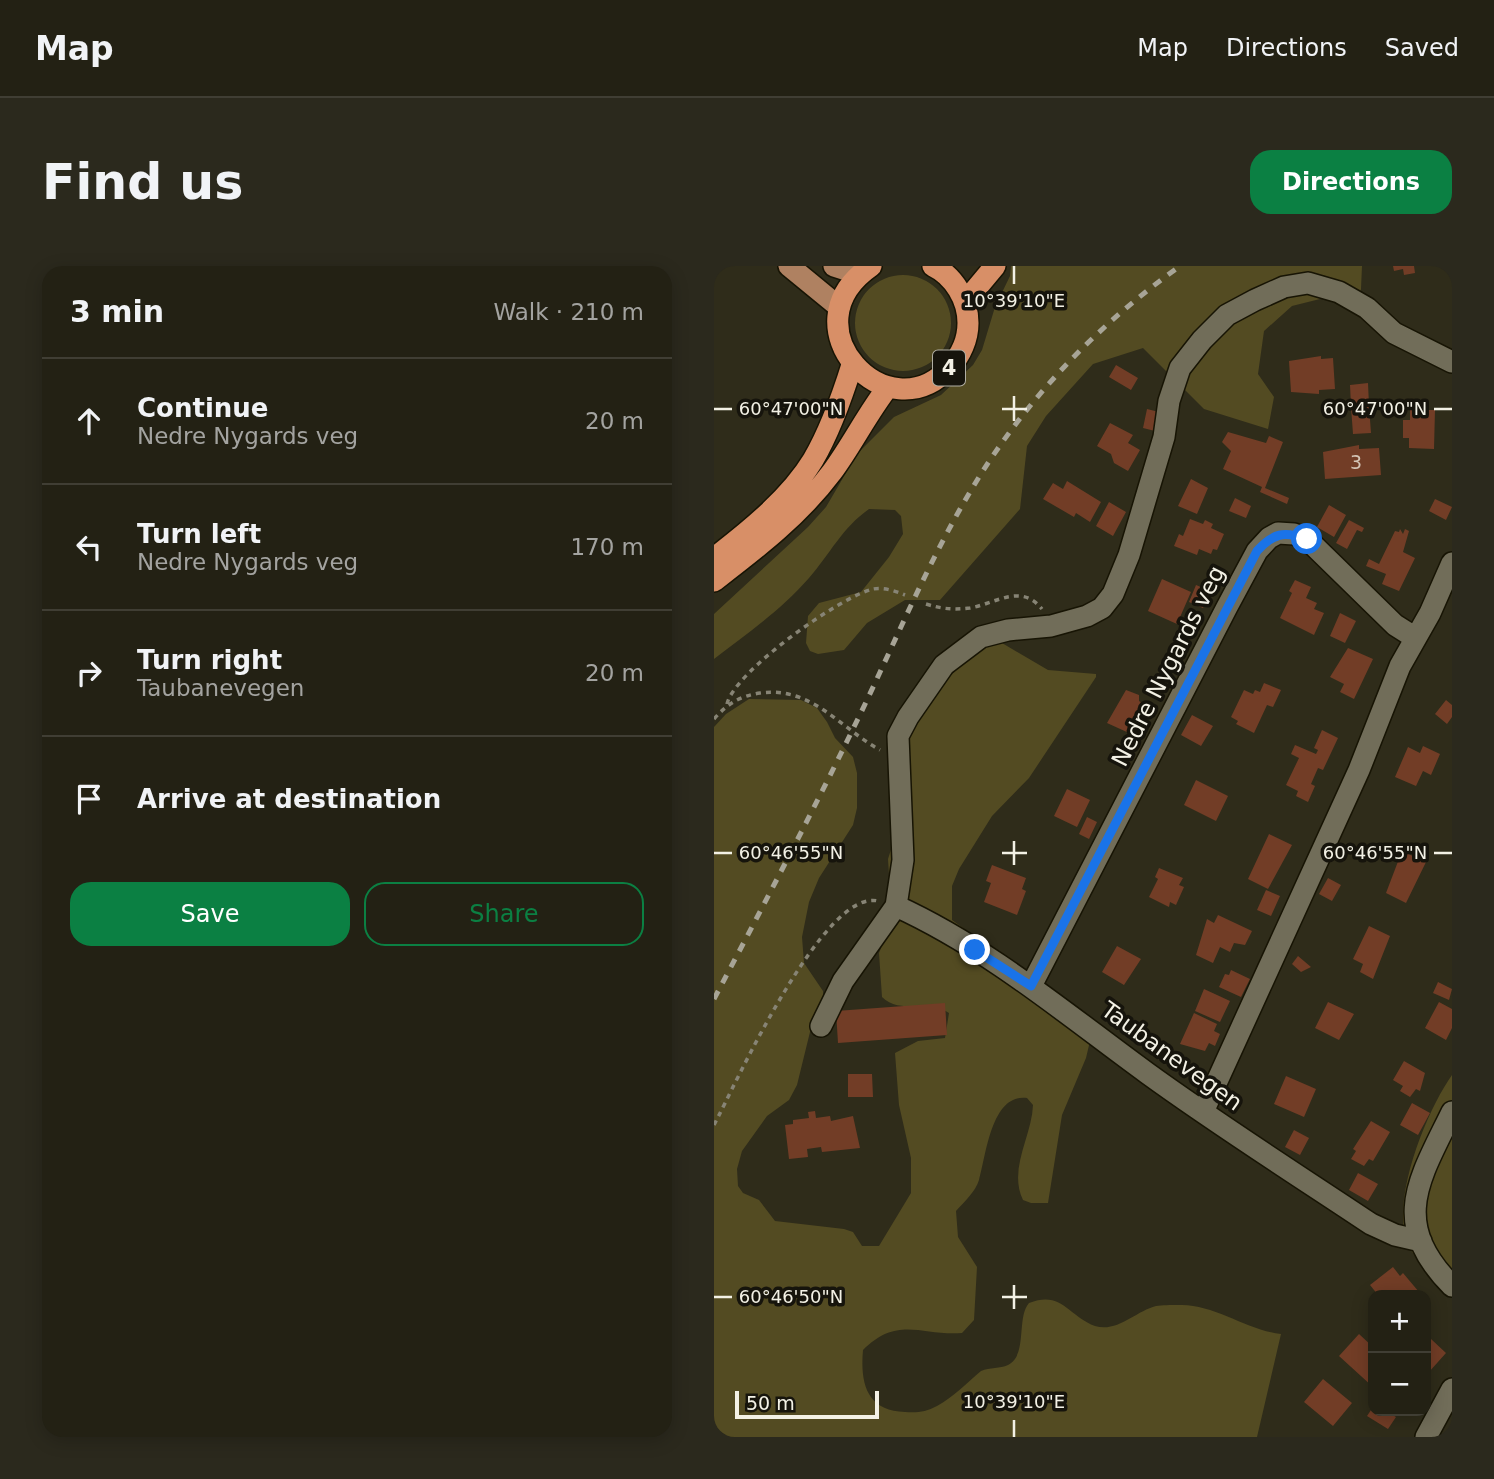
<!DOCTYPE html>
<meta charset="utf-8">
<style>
:root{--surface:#232114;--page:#2b291d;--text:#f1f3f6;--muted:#a3a3a0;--line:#403e34;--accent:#0b8043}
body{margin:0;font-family:"DejaVu Sans",sans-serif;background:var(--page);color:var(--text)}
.controls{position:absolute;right:21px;bottom:21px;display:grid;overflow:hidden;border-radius:14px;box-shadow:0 4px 18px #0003}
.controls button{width:63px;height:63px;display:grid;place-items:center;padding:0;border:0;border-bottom:2px solid var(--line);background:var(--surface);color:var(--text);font:35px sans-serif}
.scale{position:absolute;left:21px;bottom:18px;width:144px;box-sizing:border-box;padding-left:7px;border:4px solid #f3f1e5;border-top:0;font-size:19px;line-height:24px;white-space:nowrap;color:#f3f1e5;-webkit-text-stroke:5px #16140c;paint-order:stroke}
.stop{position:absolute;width:21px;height:21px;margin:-16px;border:5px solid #1a73e8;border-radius:50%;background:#fff}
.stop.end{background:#1a73e8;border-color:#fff;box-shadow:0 2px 7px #0008}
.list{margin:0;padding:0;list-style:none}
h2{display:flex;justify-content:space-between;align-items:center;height:91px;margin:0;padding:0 28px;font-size:30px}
h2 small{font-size:23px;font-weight:400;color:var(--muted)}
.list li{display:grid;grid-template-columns:46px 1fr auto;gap:21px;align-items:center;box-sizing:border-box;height:126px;padding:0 28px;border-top:2px solid var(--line)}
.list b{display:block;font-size:26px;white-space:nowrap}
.list p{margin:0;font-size:23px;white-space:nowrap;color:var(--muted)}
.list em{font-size:23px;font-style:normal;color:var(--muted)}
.actions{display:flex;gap:14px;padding:21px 28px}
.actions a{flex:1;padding:16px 0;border:2px solid var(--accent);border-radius:21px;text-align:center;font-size:24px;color:var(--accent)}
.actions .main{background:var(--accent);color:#fff}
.icon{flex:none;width:38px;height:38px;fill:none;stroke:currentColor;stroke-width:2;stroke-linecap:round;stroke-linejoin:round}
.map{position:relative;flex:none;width:738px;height:1171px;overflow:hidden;border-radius:21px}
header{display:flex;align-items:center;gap:42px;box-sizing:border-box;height:98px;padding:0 35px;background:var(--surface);border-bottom:2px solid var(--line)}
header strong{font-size:33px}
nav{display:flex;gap:38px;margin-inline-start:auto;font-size:24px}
.intro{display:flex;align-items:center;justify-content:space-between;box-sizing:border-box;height:168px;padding:0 42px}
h1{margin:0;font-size:49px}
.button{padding:18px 32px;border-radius:21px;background:var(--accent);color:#fff;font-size:24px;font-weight:700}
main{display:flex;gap:42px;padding:0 42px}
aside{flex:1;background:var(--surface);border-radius:21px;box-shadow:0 4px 18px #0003}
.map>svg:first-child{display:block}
</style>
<header>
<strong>Map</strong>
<nav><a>Map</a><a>Directions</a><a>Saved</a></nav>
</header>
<div class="intro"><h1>Find us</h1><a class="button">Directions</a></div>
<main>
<aside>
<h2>3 min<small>Walk · 210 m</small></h2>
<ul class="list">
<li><svg class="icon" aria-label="ahead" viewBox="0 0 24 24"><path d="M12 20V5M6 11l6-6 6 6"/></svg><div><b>Continue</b><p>Nedre Nygards veg</p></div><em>20 m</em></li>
<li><svg class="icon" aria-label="left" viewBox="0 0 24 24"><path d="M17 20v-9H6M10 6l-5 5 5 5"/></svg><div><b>Turn left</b><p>Nedre Nygards veg</p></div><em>170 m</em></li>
<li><svg class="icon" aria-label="right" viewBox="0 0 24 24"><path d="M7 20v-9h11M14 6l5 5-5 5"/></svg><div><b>Turn right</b><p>Taubanevegen</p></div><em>20 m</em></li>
<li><svg class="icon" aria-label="arrive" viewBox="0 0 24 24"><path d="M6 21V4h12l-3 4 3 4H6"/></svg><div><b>Arrive at destination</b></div></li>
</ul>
<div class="actions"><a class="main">Save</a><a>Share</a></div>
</aside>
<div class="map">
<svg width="738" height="1171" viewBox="0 0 738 1171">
<rect width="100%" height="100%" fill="#2f2c1a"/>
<path fill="#534b22" d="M297 0H648L647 23 642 44 610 32 578 40 550 65 544 108 560 131 554 163 490 143 429 82 379 98 332 150 313 180 306 243 226 334H191L153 357 130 384 104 388 96 385 92 377 94 350 105 337 147 326 175 291 189 268 187 250 181 244 155 243C128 262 116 288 95 312 67 344 34 367 0 393V348L94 261 112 241 143 188 180 151 227 129 259 99 268 84 281 41 296 10Z
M141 57a48 48 0 1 1 96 0a48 48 0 1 1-96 0Z
M270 377H288L334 404 382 408V411L315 512 278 550 245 603 238 620V654C285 689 336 720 380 758L372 792 348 849 334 937H317L309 934C294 903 318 870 319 839L313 832C277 827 272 891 265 914 262 925 250 936 242 945L244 971 263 1001 260 1054 248 1067C207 1070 184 1049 149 1084 146 1118 153 1145 191 1146 203 1147 212 1146 223 1140 239 1131 253 1117 267 1105 276 1101 286 1103 294 1099 314 1089 302 1052 315 1037 348 1024 354 1050 381 1060 403 1067 422 1045 442 1040 448 1039 457 1039 464 1039 499 1037 532 1064 567 1068L543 1171H0V461L12 448 35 433 87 434 103 442 113 456 121 472 139 491 143 507V542L139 559 105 612 95 636 88 671 90 697 109 725V743L96 766 83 819 75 834 53 850 28 885 23 903 24 920 29 927 45 934 61 955 130 963 139 966 148 980H165L197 927V892L185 839 181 787 204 775 231 772 235 747C215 733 186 749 168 731L165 687 178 654 174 593 182 568 188 489 197 464 232 414Z
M738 809V1029C727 1020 701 993 695 981 674 938 713 844 738 809Z"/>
<path fill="#723d26" d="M679 0H700L701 7 690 9 689 3 680 5Z
M607 90V93L619 92 621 123 605 124V128L577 126 575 95Z
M402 99 424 112 417 124 395 111Z
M654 117 655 139 637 140 636 119Z
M655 140 657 167 639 168 637 141Z
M433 143 445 146 441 165 429 162Z
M696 144H721L720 183 695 182V172H689V154H696Z
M396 157 419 169 414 177 426 184 414 205 400 197 397 188 383 180Z
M514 166 552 177 555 170 569 176 551 222 575 232 573 238 546 226 548 221 509 203 517 185 508 176Z
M645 179V183L665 182 667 209 611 213 609 186Z
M477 213 494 222 483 248 464 240Z
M353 215 387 236 376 256 362 247 360 251 329 233 339 217 349 223Z
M521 232 537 240 532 252 515 245Z
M721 233 738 241 732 254 715 245Z
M395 236 412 246 399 270 382 260Z
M615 239 632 249 620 271 603 261Z
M476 253 489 258 491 254 499 258 497 262 510 268 503 284 499 283 497 288 485 283 483 289 460 280 465 268 469 270Z
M635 254 650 262 648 266 643 264 633 283 622 277Z
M686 263 689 268 691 263 695 265 689 286 701 292 685 325 668 318 672 308 652 300 655 293 665 298 681 265 685 266Z
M448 313 477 326 463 358 434 345Z
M581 314 597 321 592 332 603 337 600 343 610 347 600 369 566 352 578 327 575 325Z
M482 319 497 325 489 342 475 336Z
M626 347 642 355 631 377 616 370Z
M634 382 659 393 640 433 626 426 630 418 616 411Z
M550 417 567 424 559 441 553 439 540 467 522 458 524 455 517 451 530 424 539 428 541 424 546 426Z
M412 424 425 429V435L431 439 415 467 393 457Z
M732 434 738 439V451L733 458 721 448Z
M478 449 499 460 487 480 467 469Z
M608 464 624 472 609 504 604 502 597 518 601 520 594 536 582 530 584 525 572 519 585 492 577 488 581 479 602 488 604 484 600 482Z
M709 480 726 488 717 509 709 505 702 520 681 511 694 481 706 487Z
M482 514 514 530 502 555 470 539Z
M353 523 376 534 363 561 340 550Z
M373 551 383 556 375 573 365 568Z
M555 568 578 579 554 623 534 613Z
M688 585 712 596 692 637 672 627Z
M278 599 312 612 308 623 312 625 303 649 270 636 277 617 272 615Z
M445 602 469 612 465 619 470 621 462 639 456 636 455 641 435 631 444 613 441 611Z
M614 612 627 619 618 635 605 628Z
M552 624 566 630 557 650 543 644Z
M504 649 538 665 531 679 520 677 516 686 506 681 499 697 482 689 493 653 500 657Z
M655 660 676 670 659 713 646 706 649 698 639 693Z
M403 680 427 693 410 719 388 706Z
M584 690 597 701 587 706 578 698Z
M517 704 536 713 527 731 505 721 511 708 515 709Z
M724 716 738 723 735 734 719 727Z
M490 723 516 735 506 756 481 745Z
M614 736 640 748 625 774 601 762Z
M725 736 738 743V762L732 774 711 762Z
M231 737 233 769 124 777 122 745Z
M480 747 503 758 500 765 506 768 501 780 495 777 491 785 466 778Z
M690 795 711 807 706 825 702 823 696 831 686 825 689 820 679 814Z
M134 808H158L159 831H134Z
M572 810 602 823 590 851 560 838Z
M698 837 716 847 704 869 686 859Z
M101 845 102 852 116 850 117 855 139 850 146 882 108 886 107 881 93 883 94 891 75 893 71 859 79 858V854L95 852 94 846Z
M657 855 676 866 659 895 655 893 650 900 637 893 642 885 639 883Z
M580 864 595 872 586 889 571 881Z
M644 907 664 918 654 935 635 924Z
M679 1001 686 1010 689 1007 705 1026 701 1029H664L656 1019Z
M645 1068 659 1081V1121L625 1090Z
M717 1073 732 1087 715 1106 712 1103V1079Z
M609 1113 638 1137 619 1160 590 1136Z
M659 1141V1145H672L682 1151 674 1163 653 1150Z"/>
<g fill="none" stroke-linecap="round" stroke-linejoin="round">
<g stroke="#171404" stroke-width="24">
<path id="minor" d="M182 640C274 682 352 748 433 807 506 860 582 908 657 958L681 969 707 975
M317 720 513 341 543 285 555 272 564 267 580 268 593 273 681 359 700 371
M107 760 129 715 182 640 189 594 184 470 194 451 230 399 267 371 294 364 337 360 373 350 388 342 399 328 415 289 450 171 455 135 466 102 488 74 513 49 541 34 570 21 594 17 625 26 653 42 680 67 738 96
M489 846 645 504 686 400 716 347 738 297
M738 846C705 914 675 956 738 1020
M712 1171 738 1123"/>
</g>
<g stroke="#171404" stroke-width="24">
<path id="major" d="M75 0 125 41
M120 0 145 8"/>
</g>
<g stroke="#171404" stroke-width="24">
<path id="highway" d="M157 0C70 60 174 170 236 101 247 89 254 73 254 57 254 34 240 10 219 0
M251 36 281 0
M0 292C35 265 76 232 99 194 116 165 128 131 138 99
M0 315C43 282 85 250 118 206 138 179 153 148 174 121"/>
</g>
<path stroke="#878475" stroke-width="3.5" stroke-dasharray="5 5" stroke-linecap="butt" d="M212 338C228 343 240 344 256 342 283 337 307 317 328 343
M13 438C20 406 127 330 159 323 170 321 181 325 191 329
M0 453C13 438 26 430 46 427 98 420 126 462 166 484
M0 859C22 817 110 622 164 635"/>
<use href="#minor" stroke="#716d59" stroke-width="21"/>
<use href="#major" stroke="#af8161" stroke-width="21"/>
<use href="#highway" stroke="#d88f67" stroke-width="21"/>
<path stroke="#a7a496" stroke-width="5" stroke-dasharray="9 9" stroke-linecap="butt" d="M0 733C47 644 94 555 138 465 183 374 221 276 278 191 329 116 392 53 466 0"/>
</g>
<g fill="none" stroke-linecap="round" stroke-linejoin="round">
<path stroke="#1a73e8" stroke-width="9" d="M261 684 317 720 543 285C559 267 570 265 593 273"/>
</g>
<path fill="none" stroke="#f3f1e5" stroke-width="2.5" d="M300 0V18M300 130V155M0 143H18M288 143H313M720 143H738M300 575V599M0 587H18M288 587H313M720 587H738M300 1019V1043M0 1031H18M288 1031H313M300 1154V1171"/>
<g text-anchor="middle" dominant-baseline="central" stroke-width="7" stroke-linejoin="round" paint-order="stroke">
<g font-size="19" fill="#d3c4b5">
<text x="642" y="196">3</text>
</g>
<rect fill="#16140c" stroke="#b1afa4" stroke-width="2" x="219" y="84.5" width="32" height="35" rx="5"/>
<g font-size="21" font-weight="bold" fill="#f3f1e5">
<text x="235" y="102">4</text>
</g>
<g font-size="23" fill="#f3f1e5" stroke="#16140c">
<text transform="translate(454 400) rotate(-63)">Nedre Nygards veg</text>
<text transform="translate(458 790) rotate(36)">Taubanevegen</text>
</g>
</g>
<g font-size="18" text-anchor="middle" fill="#f3f1e5" stroke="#16140c" stroke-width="7" stroke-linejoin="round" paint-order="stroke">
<text x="300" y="41">10°39'10"E</text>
<text x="77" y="149">60°47'00"N</text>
<text x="661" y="149">60°47'00"N</text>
<text x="77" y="593">60°46'55"N</text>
<text x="661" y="593">60°46'55"N</text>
<text x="77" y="1037">60°46'50"N</text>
<text x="300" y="1142">10°39'10"E</text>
</g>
</svg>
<div class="controls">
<button>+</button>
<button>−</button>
</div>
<div class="scale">50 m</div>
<div class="stop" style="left:593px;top:273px"></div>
<div class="stop end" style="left:261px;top:684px"></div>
</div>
</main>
